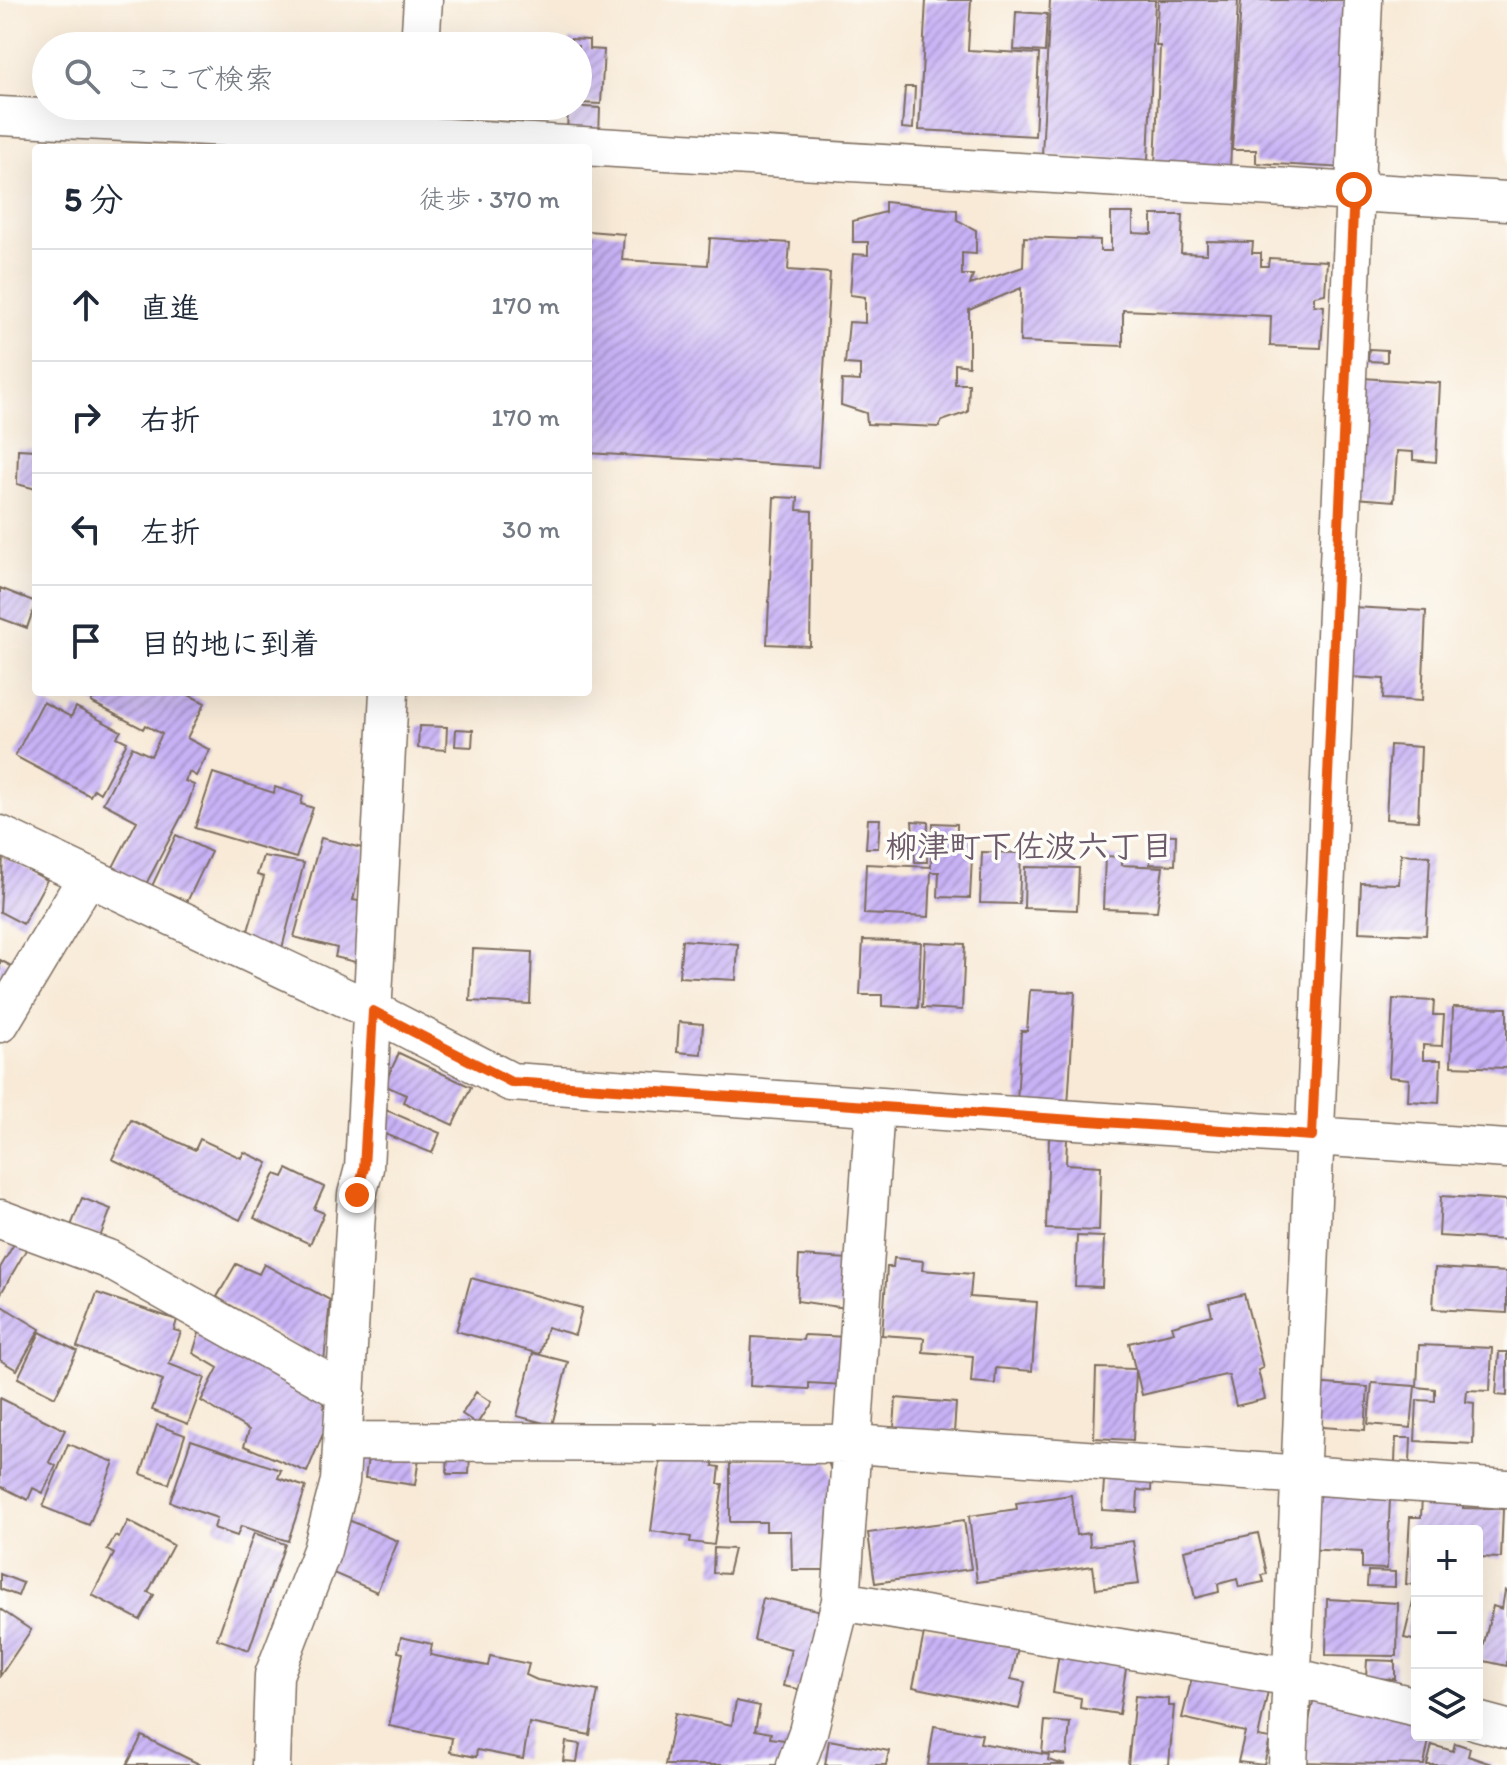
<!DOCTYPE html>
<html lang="ja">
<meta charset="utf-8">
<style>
:root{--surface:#fff;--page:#f6f6f7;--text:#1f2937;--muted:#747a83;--line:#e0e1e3}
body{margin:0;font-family:Itim,"Klee One",sans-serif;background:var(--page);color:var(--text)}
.controls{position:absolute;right:24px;bottom:24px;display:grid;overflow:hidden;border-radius:8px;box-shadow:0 8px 32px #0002}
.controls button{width:72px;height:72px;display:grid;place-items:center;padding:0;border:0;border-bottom:2px solid var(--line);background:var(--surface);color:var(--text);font:40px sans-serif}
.stop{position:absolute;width:24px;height:24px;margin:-18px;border:6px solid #ea580c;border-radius:50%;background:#fff}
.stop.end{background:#ea580c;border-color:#fff;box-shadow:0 2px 8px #0008}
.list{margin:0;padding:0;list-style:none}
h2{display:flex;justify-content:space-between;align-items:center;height:104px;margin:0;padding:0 32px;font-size:34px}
h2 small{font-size:26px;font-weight:400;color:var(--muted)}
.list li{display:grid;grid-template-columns:52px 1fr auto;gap:24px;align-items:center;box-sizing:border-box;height:112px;padding:0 32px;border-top:2px solid var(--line)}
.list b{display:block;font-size:30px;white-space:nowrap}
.list em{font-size:26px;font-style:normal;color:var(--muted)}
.icon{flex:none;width:44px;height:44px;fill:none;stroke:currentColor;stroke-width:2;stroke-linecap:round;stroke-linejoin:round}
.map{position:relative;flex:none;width:1507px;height:1765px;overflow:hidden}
.search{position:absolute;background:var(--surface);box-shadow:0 8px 32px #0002;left:32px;top:32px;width:560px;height:88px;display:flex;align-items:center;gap:20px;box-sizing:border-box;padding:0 28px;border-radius:44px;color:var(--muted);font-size:30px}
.panel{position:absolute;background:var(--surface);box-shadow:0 8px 32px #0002;left:32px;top:144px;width:560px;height:552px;border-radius:8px}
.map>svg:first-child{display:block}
</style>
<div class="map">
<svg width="1507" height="1765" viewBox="0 0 1507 1765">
<defs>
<pattern id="building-hatch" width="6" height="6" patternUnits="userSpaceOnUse" patternTransform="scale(2)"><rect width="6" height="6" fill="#c8b2f6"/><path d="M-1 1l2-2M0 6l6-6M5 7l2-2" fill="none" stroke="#a491c7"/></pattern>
</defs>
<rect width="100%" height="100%" fill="#fdfcf7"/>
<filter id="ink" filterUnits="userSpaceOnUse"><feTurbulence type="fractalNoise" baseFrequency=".0125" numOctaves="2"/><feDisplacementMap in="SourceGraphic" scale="16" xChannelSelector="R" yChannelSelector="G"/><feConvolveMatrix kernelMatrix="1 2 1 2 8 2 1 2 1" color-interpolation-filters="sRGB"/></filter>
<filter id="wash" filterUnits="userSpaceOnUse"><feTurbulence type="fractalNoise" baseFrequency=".006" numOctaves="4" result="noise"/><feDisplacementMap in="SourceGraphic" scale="32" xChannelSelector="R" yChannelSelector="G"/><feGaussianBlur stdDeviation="1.8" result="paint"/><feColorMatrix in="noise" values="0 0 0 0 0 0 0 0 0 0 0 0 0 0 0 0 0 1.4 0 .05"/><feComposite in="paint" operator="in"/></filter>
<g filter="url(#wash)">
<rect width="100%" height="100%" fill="#f8ead7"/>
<g id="blocks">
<path fill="url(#building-hatch)" d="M926 0H971L968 50 1039 54 1035 136 919 130Z
M1050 0H1155L1148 160 1042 155Z
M1158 0H1238L1230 169 1155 166 1160 46H1156Z
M1241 0H1348L1346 168 1256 163V150H1232Z
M1016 12 1047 14 1045 52 1014 50Z
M456 36 538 42V46H455Z
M570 39 589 40V49L604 50 601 104 578 103V46H569Z
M905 87H915L913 129 902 128Z
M568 106 600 108 599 136 567 135Z
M885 202 957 210V220L976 230V254L962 253V275H973L970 285 1023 267 1024 237 1100 240V251H1111V213H1133V233L1152 234V215H1183L1181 253 1207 254V241L1253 242 1252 253H1261V266H1268L1269 258 1327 261 1325 294 1314 296V305L1324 306 1321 348 1270 346 1271 316 1123 310V346L1020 342 1021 288 969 310V366L955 364V384H969L968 412 942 421 939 427 867 424 866 413 841 405 842 380 860 381V365L845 364 849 322 865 323V297L850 295 853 254 868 255V242H853V221L885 212Z
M588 231 624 234 622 260 708 265 710 238 790 243 788 270 830 273 818 467 588 453Z
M1369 349 1387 350V362L1368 361Z
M1362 378 1440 383 1436 462 1413 460V452L1397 451 1394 501 1355 498Z
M18 449 36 450V489L17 484Z
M774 497 798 498 797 510 812 511 810 646 767 644Z
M0 588 36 602 27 628 0 618Z
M1352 607 1426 611 1422 701 1383 699 1384 679 1349 677Z
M96 692H183L205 703 187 738 210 750 196 776 189 772 185 781 194 785 188 804 145 886 112 869 137 821 103 803 132 747 151 756 162 734 145 725 143 729 91 702Z
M43 702 71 717 76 707 121 731 117 737 127 742 100 793 94 789 90 796 15 756Z
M419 726 447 727 446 750 418 748Z
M456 729 473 730 472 747 455 746Z
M1390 745 1421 747 1418 821 1386 819Z
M213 773 274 793 275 787 303 796 301 804 313 808 296 858 195 828Z
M868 819H880L878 848H866Z
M912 821 928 822 927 862H915Z
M933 823 957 824V835L973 836 970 898 938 897 939 872H931L929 917 864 914 866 864 931 867Z
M1151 834 1176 835 1175 865 1150 864Z
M176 835 211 852 187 902 152 886Z
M321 838 366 849 353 900 363 902 359 963 335 957 337 948 294 937Z
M982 852 1021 853 1019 904 980 903Z
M1401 854 1430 856 1426 935 1359 932 1361 883 1399 884Z
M3 856 47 880 23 924 0 912Z
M263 856 304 863 280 956 244 944 264 877 257 875Z
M1105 856 1122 857V865L1163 867 1157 911 1103 909Z
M1025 867 1079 868 1077 910 1024 908Z
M682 940 738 944 736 980 679 977Z
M863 940 921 942 918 1008 882 1006V995H860Z
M925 942 965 944 962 1010 922 1008Z
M473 949 532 952 530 1004 470 1001Z
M0 960 15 968 0 992Z
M1030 990 1075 992 1068 1106 1017 1103 1021 1031H1027Z
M1393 999 1434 1001 1433 1015H1444L1442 1046 1423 1045V1060H1441L1439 1103 1408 1101 1409 1079 1389 1077Z
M1453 1007 1507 1008V1068L1451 1066Z
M679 1022 703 1024 701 1054 677 1052Z
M399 1053 471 1087 453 1125 403 1102 406 1095 384 1085Z
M386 1110 440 1133 432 1153 377 1131Z
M131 1120 195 1150 200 1139 241 1158 244 1152 268 1163 240 1220 112 1159Z
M1049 1138 1067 1139 1066 1164 1101 1166 1099 1231 1046 1229Z
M287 1169 324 1187 314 1209 324 1213 310 1244 254 1218 275 1174 283 1177Z
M1441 1196 1507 1200V1240L1439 1236Z
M82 1198 111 1209 100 1237 71 1226Z
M1077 1236 1104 1237 1102 1287 1075 1286Z
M18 1237 30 1243 0 1295V1268Z
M799 1256 849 1259 846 1308 797 1301Z
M894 1258 923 1261 922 1270 972 1274 970 1297 1037 1302 1032 1371 996 1368 995 1384 971 1382 973 1356 923 1352 924 1338 882 1335 887 1267H893Z
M236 1264 259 1274 264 1264 330 1300 324 1362 217 1297Z
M1435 1268 1507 1272V1313L1433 1309Z
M471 1278 582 1308 575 1335 547 1327 540 1354 456 1331Z
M97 1293 177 1320 174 1330 181 1332 169 1364 205 1378 188 1424 152 1410 163 1380 77 1347Z
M1244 1294 1263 1368 1258 1370 1265 1399 1236 1406 1229 1376 1225 1375 1142 1395 1136 1370 1133 1440 1094 1438 1096 1368 1135 1369 1129 1343 1174 1332 1172 1326 1212 1315 1209 1303Z
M0 1305 40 1329 17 1370 0 1360Z
M201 1327 321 1396 328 1422 307 1472 244 1446 249 1430 201 1401 218 1368 193 1353Z
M40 1332 77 1351 55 1397 18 1378Z
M804 1335 848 1337 845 1385 809 1383V1389L750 1386 752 1337 803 1340Z
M1419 1345 1492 1348 1490 1391 1467 1390 1466 1402 1474 1403 1473 1444 1415 1441 1417 1400 1435 1401V1389L1417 1387Z
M1499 1352H1507V1396L1496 1395Z
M533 1353 568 1362 552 1425 517 1416Z
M1310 1383 1368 1387 1365 1430 1307 1426Z
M1372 1383 1415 1386 1411 1428 1368 1424Z
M476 1392 491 1402 477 1424 462 1414Z
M0 1398 65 1430 49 1462 56 1466 43 1493 33 1488 28 1500 0 1486Z
M896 1398 956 1403 954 1433 894 1428Z
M157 1425 185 1435 169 1484 141 1474Z
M1396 1438H1411L1410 1463 1395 1462Z
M191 1440 281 1470 278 1478 306 1487 288 1541 241 1526 237 1536 214 1528 217 1518 170 1502Z
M68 1444 114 1462 89 1525 43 1507Z
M370 1444 420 1451 415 1485 365 1478Z
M448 1452 470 1453 469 1474H447Z
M714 1454 713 1466 720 1467 718 1484H723L714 1545 690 1542 691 1537 651 1531 661 1456Z
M827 1459 837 1486 836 1570H792L791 1531H766V1522H730V1460Z
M1105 1466 1152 1470 1151 1491 1138 1490 1137 1512 1102 1510Z
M1305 1493 1390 1498 1387 1569 1362 1568V1552L1303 1549Z
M1071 1495 1076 1535 1089 1533 1090 1546 1133 1541 1139 1584 1096 1589 1093 1566 977 1582 969 1516 1017 1509 1016 1503Z
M1422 1496 1464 1498 1463 1508 1503 1509 1501 1558 1477 1557V1531H1417V1585L1406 1584 1410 1517H1421Z
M339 1516 398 1541 377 1592 324 1569Z
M964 1520 971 1569 875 1583 868 1533Z
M128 1521 173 1545 148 1592 154 1595 140 1620 92 1595 114 1554 107 1550 115 1536 119 1538Z
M254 1533 285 1544 249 1650 217 1639Z
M1258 1533 1267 1574 1262 1575 1264 1582 1239 1587 1237 1579 1218 1584 1219 1592 1195 1598 1184 1550Z
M714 1548 734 1549 728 1574 713 1573Z
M1368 1571 1395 1572V1587L1367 1586Z
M0 1574 23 1583 18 1596 0 1589Z
M1505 1590 1507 1591V1666L1480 1660 1493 1606 1502 1609Z
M1414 1597 1417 1598V1641L1404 1638Z
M763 1598 826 1612 808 1691 783 1686 791 1649 754 1640Z
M1327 1599 1398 1603 1397 1656 1326 1655Z
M0 1609 31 1630 0 1676Z
M925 1629 1018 1648 1011 1679 1025 1682 1019 1709 913 1687Z
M401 1637 432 1644 430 1655 488 1666 490 1656 529 1664 526 1675 537 1680 598 1691 590 1735 529 1723 523 1759 477 1750 476 1757 450 1752 452 1738 389 1726 403 1653 398 1652Z
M1060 1646 1128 1656 1119 1714 1080 1708 1081 1698 1053 1693Z
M1367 1660 1395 1661V1679L1366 1678Z
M1194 1669 1270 1682 1258 1737 1270 1739 1264 1765 1238 1762 1245 1732 1182 1718Z
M1315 1693 1417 1720V1735H1430L1424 1765 1300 1762Z
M1135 1696 1169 1699V1706H1174L1169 1765H1128Z
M736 1701 760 1706 755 1730 771 1733 770 1738 792 1741 783 1765H665L675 1713 732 1725Z
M1045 1721 1070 1723 1067 1755 1042 1753Z
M934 1726 982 1734 980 1743 1049 1755 1048 1760 1065 1765H928Z
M142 1736 201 1765H127Z
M829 1740 889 1751 886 1765H825Z
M566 1742 580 1744 577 1762 563 1761Z
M1455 1743 1470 1748 1468 1756 1494 1765H1427L1432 1745 1453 1751Z"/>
</g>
</g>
<g filter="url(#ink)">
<use href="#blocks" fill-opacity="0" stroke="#7d6d5f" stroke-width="2"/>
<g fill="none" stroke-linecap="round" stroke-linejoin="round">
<g stroke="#7d6d5f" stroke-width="41">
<path id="minor" d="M420 46 423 0
M0 116 414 136 1507 201
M0 835 373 1011 511 1082 1507 1149
M0 1023 88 876
M0 1219 108 1259 346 1393
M343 1441 853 1444 1507 1489
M841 1601 1292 1677 1417 1707
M1477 1721 1507 1729
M271 1765 274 1675 322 1550 340 1481 357 1195 364 1168 389 692
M796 1765 808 1732 841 1601 875 1107
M1288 1765 1363 0"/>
</g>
<use href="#minor" stroke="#fff" stroke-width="38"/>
</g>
</g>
<g fill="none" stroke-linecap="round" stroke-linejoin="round" filter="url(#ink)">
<path stroke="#ea580c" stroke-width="10" d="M357 1195 364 1168 373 1011 511 1082 1312 1136 1354 190"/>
</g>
<g text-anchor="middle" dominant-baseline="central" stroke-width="7" stroke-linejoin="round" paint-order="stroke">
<g font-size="32" font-weight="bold" fill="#6c5a6a" stroke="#fdfcf7">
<text x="1029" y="846">柳津町下佐波六丁目</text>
</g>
</g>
</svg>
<div class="controls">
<button>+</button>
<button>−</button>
<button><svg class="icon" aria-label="layers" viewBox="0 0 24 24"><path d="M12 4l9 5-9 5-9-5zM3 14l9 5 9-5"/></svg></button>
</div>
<div class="stop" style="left:1354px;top:190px"></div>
<div class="stop end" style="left:357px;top:1195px"></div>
<div class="search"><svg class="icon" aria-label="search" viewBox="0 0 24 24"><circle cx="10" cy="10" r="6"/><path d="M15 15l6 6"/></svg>ここで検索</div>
<section class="panel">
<h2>5 分<small>徒歩 · 370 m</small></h2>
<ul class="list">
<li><svg class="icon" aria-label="ahead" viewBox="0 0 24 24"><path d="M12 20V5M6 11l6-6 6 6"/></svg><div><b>直進</b></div><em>170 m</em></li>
<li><svg class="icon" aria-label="right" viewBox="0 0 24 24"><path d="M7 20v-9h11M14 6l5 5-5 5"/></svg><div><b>右折</b></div><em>170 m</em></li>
<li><svg class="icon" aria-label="left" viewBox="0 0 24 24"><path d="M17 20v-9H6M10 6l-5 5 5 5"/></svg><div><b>左折</b></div><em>30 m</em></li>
<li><svg class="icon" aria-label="arrive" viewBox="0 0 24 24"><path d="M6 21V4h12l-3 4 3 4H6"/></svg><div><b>目的地に到着</b></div></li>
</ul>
</section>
</div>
